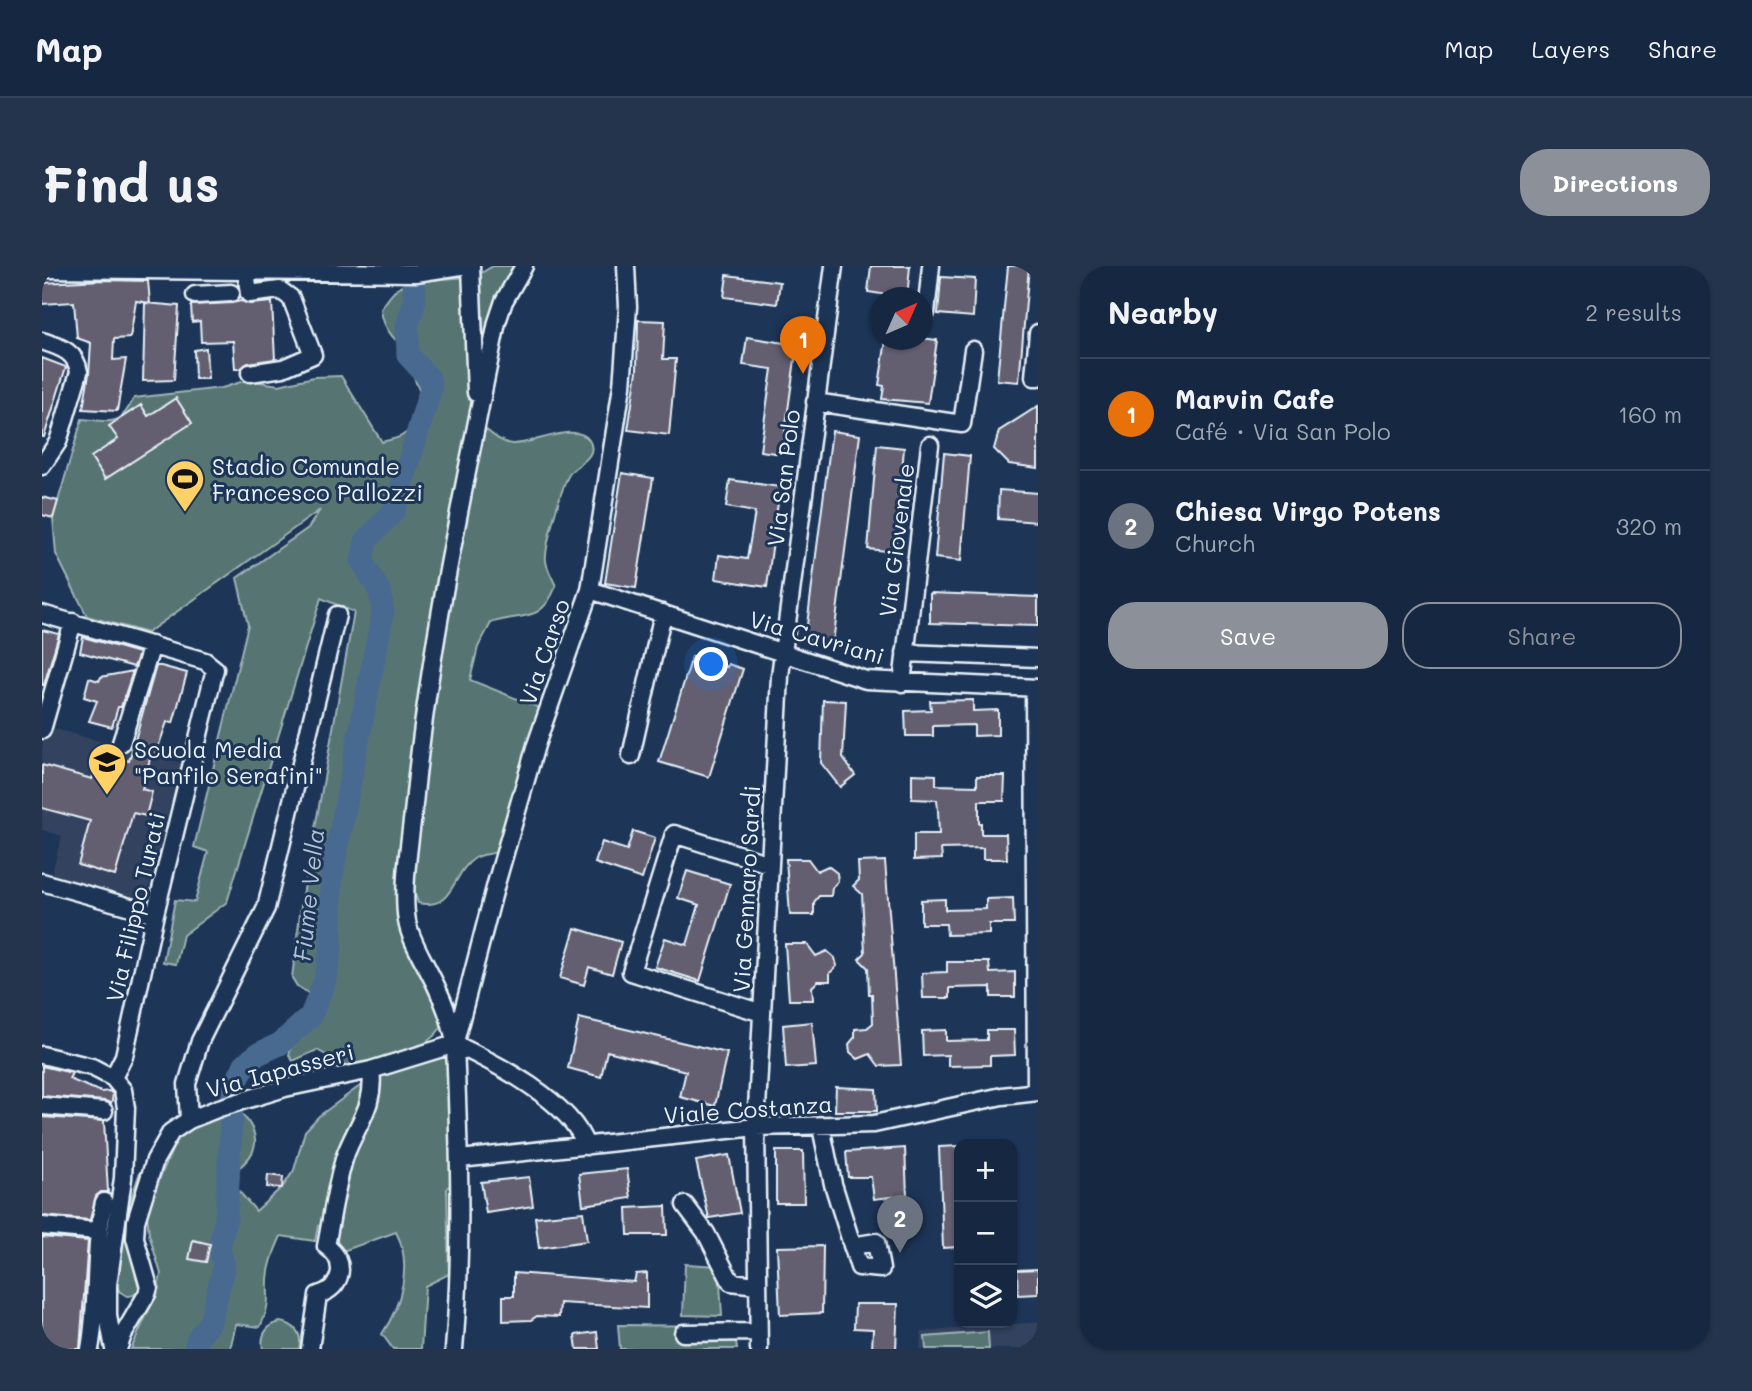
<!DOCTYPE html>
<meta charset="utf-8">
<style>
:root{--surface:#162841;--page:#23344c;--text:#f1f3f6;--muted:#9ea6b1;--line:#35445a;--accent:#8c9099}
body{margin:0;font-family:Mali,sans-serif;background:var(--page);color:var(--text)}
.controls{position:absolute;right:21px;bottom:21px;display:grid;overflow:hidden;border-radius:14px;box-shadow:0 2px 5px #0004}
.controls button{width:63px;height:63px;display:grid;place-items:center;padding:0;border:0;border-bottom:2px solid var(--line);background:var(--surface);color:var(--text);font:35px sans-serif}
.compass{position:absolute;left:828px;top:21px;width:63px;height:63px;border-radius:50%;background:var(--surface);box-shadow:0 2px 5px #0004;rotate:45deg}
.you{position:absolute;left:670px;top:399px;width:24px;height:24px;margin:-18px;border:5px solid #fff;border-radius:50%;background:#1a73e8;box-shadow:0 0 0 10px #1a73e833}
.badge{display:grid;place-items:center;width:46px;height:46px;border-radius:50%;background:var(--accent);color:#fff;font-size:23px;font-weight:700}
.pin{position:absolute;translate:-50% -58px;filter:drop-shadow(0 2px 4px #0008)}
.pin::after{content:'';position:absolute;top:37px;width:24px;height:21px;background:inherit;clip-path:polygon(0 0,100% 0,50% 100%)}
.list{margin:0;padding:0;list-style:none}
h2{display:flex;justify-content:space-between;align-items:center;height:91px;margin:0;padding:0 28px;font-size:30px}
h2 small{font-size:23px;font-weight:400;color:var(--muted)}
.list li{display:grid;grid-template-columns:46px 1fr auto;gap:21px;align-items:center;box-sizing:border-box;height:112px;padding:0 28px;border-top:2px solid var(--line)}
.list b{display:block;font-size:26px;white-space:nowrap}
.list p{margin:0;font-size:23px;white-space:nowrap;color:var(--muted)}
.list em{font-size:23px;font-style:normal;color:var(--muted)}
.actions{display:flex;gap:14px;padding:21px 28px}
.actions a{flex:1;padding:16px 0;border:2px solid var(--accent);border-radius:28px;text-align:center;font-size:24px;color:var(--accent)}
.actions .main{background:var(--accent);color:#fff}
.icon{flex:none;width:38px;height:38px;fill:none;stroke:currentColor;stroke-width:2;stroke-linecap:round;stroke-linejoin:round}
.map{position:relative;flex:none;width:996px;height:1083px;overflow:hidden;border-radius:28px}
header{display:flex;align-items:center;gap:42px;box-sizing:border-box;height:98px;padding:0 35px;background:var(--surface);border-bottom:2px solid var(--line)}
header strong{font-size:33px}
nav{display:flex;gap:38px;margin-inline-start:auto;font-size:24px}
.intro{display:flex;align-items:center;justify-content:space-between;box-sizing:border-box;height:168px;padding:0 42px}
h1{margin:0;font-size:49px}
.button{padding:18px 32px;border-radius:28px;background:var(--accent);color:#fff;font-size:24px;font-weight:700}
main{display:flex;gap:42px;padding:0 42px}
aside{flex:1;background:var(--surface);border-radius:28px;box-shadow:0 2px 5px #0004}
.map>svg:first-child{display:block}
</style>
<header>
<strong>Map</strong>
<nav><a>Map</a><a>Layers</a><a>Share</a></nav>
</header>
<div class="intro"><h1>Find us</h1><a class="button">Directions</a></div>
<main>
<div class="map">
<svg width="996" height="1083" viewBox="0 0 996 1083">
<rect width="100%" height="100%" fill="#1d3557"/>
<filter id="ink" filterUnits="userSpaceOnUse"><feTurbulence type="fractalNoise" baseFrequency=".0143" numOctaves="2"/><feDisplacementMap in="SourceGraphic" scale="14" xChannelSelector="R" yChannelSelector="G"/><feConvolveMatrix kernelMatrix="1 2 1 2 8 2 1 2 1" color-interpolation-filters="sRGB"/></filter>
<g filter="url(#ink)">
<path fill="#32425e" d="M6 461 139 497 103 636 9 609 20 570 0 564V481Z
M996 1056V1083H878L879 1066Z"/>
<path fill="#567472" stroke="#9fb2b5" stroke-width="2" d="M451 0H478L439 114 436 9Z
M423 11 430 125 429 160 354 628 359 666 398 740 399 762C375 793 334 795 298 802L284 789 275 784 251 795 247 789 249 782 267 764 266 727 255 720 250 712 259 640 312 346 279 332 185 636 141 669 134 698 121 696 133 634 153 636 166 586 152 581 206 359 195 312 266 262 278 244 105 367 45 350 14 288 11 252 40 153C71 155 77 162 92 132L180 122 205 114 237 119 272 111 299 110 340 176C347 174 355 173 361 169 374 161 382 138 377 124 371 109 369 108 375 92 357 78 341 67 339 43 344 36 350 26 357 21 369 14 408 13 423 11Z
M438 159C448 166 458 177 470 178 490 179 535 155 547 174 557 190 536 198 528 207 520 218 502 283 504 295 505 303 511 313 514 320 499 359 480 346 449 357L436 381 428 414 503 444 460 584C451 589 441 587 433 592 409 607 413 645 376 637L367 608 387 441Z
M410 786 411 913 405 923 407 1008 383 1020 379 1083H351L340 1068C359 1040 371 998 354 966L298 986 291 958 276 960 273 975 239 970C233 983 227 998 226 1013 225 1035 229 1038 218 1061L194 1058 188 1083H89L115 1026 119 1008 107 968 105 948 112 925 134 875 150 862 175 849H201C220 871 216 888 194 904V922L214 945 242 919 252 904 263 865 277 850 315 822 366 796Z
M98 906 102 907 89 943 87 958 99 1017C98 1025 94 1030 85 1030L77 1025 75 1019 83 950Z
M643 998 677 1000 680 1050 641 1049Z
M238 1056C253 1058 261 1068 257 1083H221C218 1069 225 1059 238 1056Z
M576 1059 692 1060 695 1083H578Z
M946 1066 947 1083H884L883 1071Z"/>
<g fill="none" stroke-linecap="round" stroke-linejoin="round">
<path stroke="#4a6a90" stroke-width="23" d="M153 1083 156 1072 168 1056 182 1001 177 981 184 952 191 824 203 798 216 788 238 778 269 750 283 714 289 681V614L341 346 338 326 320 295 324 275 352 245 389 122 387 112 366 89 365 60 372 38 373 0"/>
</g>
<path fill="#635f70" stroke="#e8f1f8" stroke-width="2" d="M829 0H868L865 32 826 26Z
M966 0H987L977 116 955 114Z
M685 9 738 16 735 38 682 31Z
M899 11 933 13 931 51 896 48Z
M61 14 106 15 108 37 94 35 88 72 72 73 71 94 84 93 75 145 41 143 47 108 49 77 35 72 32 36 0 38V17Z
M199 35 208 38 230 36 233 93 206 97 198 103H193L191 75 159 76 158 55 150 56 149 39 190 37Z
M103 37 137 40 132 114 101 115Z
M596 54 623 55 621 93H634L627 169 586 164 595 105Z
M705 71 755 79 740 188 718 185 730 103 701 99Z
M880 72 895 74 886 137 840 133 842 120 837 119 844 74Z
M164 82 166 113H153L152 84Z
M0 92 24 101 2 171H0Z
M134 132 150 157 63 213 49 191 76 173 67 160 99 139 106 150Z
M996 140V202L967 198 952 183 957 165Z
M790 165 818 169 791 377 763 374Z
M835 179 862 182 853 286 826 283Z
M902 187 928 190 919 295 893 292Z
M580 207 611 212 594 322 563 317Z
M688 214 738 221 725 321 674 313 677 289 705 293 713 246 684 241Z
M957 224 996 227V256L956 253Z
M0 231 16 235 11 252 0 249Z
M888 327 996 331V360L888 357Z
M0 364 17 368 2 419H0Z
M41 371 97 387 92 401 38 386Z
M650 391 685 401 686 398 701 403 667 511 617 496Z
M114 400H119L145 407 131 457 125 456 113 490 109 489 100 523 110 526 104 550 91 547 73 610 36 599 48 555 0 542V499L50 513 58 487 87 495Z
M91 405 79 441H76L70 461 47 455 55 435 42 431 47 412 57 415 59 411Z
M781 434 804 435 801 492 813 509 798 521 779 497Z
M931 434V445L956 444V469L932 470V459L891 460V470H864L863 445 889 444 888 435Z
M870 508 894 509V519L935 520V510H963L962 535H937V557H939V568H964L965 593H941V582L899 583 900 593 872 594V568H897L896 545 895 534 870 533Z
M591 565 613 572 600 613 553 597 560 576 585 584Z
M744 593H766L775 605 786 600 795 607 796 615 790 622 789 630H777L772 636V649H748Z
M843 595 859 799 837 800 828 788 816 793 808 786 807 778 813 771V763L825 762 831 757 830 728H827L826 702 817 693 823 687 820 628 811 620 817 614 816 596Z
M645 605 688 618 658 715 613 701 623 672 645 679 657 639 636 632Z
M971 632 972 658H947V668L905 669 904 658H879V634L903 633V644L944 643V633Z
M533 662 579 676 570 708 547 701 542 719 518 712Z
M743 678H765L774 690 785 685 793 692 795 700 788 707V715H776L770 721 771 734H747Z
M905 696H947L948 707 973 706V731H949V721L908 722V732H881L880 707 905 706Z
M537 752 685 787 673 840 638 831 644 805 565 785 559 811 526 802Z
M770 756 774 800 744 802 741 759Z
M904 764V775L945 774V764H972L973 789 948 790V799L906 800V789L881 790 880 765Z
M0 800 30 807 27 813 59 826 67 825 71 828 70 835 69 837 63 835 0 830Z
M794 821 834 823 835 845H793Z
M0 851 62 855 66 926H59L54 930 48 954 0 950Z
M917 880V981L901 982 897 881Z
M863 882 865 929 832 933 829 911H806L804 886Z
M734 885H761L762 937H734Z
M687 889 698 947 667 952 654 895Z
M585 903 589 932 541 939 537 908Z
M226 909 241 911 240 922 225 921Z
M487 911 491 940 444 947 439 916Z
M624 940 625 969H586L585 942Z
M541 946 545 975 497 982 493 951Z
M0 971 46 975 38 1083H0Z
M151 974 168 978 164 996 147 993Z
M781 980 780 1047 738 1049 735 981Z
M996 1003V1028L976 1029 975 1004Z
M472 1007 592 1016 594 1008 605 1007V1042L518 1037 517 1051 495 1050 489 1054 461 1055V1030H472Z
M813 1038H856L854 1083H830L831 1063 812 1062Z
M555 1066 557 1083H535L533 1069Z"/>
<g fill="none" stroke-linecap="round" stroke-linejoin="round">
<g stroke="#e8f1f8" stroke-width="21">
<path id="minor" d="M429 0 434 127
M0 3 374 7 419 0
M204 5 207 28 238 24 249 32 271 89 241 102 208 107
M153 29 189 27
M884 47 889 0
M996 67 992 111H996
M0 75C18 81 34 85 37 106L16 176 0 200
M773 136 920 158 931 84
M548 324 824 414 996 422
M0 348 163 395 173 403 113 648 82 790 71 812
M863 387 996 392
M860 417 888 179
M992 422 994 826
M0 464 31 356
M79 477 110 379
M589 490 621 347
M0 616 113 648
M720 747 589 706 632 568 727 598
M414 772 454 618 494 479 548 324 580 120 586 41 584 0
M413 778C453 797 529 835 544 880
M0 789 50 801 71 812 81 824 84 842 81 912 66 1019V1050L72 1083
M0 840 62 845
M147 854 145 818 158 775 224 642 295 349
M779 861 791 918 817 1001 839 1003 834 976 810 980
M418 893 714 861 832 858 960 830 996 826
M643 939 664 967 689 1016 715 1019
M0 960 55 965
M641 1067 716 1066
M48 1083C57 1034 51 984 62 936
M76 1083 81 1069 105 1028 107 1021 93 972 94 955 113 894 129 866 147 854 177 842 243 822 329 804 413 778
M268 1083 276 1029C301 1022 306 995 284 980 290 950 294 919 303 890 314 859 334 840 329 804
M412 1083C421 981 417 880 413 778 409 751 399 728 386 704 378 688 368 672 365 655 359 619 370 565 373 528 389 369 424 213 455 56L462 35 482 0
M717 1083 714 861 738 410 792 0"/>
</g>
<use href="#minor" stroke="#1d3557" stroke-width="16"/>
</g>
</g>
<defs>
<g id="stadium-pin" transform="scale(2.0125)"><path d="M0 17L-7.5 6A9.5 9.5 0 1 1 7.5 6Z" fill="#ffd166" stroke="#1d3557"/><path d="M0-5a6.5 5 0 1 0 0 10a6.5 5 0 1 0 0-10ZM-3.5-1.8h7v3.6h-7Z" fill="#111"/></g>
<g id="school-pin" transform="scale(2.0125)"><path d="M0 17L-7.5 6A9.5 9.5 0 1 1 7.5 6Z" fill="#ffd166" stroke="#1d3557"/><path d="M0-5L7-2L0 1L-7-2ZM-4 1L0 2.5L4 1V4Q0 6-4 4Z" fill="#111"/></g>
</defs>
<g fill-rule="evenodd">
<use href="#stadium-pin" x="143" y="213"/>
<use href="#school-pin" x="65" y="496"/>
</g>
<g text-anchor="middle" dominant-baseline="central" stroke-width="6" stroke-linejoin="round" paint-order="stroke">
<g font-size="23" fill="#e8f1f8" stroke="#1d3557" text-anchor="start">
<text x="170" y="200">Stadio Comunale<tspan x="170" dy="26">Francesco Pallozzi</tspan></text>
<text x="92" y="483">Scuola Media<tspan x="92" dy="26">"Panfilo Serafini"</tspan></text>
</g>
<g font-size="23" fill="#e8f1f8" stroke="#1d3557">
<text transform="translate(741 212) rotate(-83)">Via San Polo</text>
<text transform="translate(854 274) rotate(-83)">Via Giovenale</text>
<text transform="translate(775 371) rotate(16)">Via Cavriani</text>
<text transform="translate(502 386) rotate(-71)">Via Carso</text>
<text transform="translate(704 623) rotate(-87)">Via Gennaro Sardi</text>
<text transform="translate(93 641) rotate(-77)">Via Filippo Turati</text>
<text transform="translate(238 804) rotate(-15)">Via Iapasseri</text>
<text transform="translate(706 843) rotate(-4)">Viale Costanza</text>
</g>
<g font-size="24" font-style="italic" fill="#b1c2d4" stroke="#1d3557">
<text transform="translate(266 629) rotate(-84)">Fiume Vella</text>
</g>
</g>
</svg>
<div class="controls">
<button>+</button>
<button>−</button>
<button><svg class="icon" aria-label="layers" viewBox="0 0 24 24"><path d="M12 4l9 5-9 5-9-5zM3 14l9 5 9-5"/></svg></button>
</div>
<svg class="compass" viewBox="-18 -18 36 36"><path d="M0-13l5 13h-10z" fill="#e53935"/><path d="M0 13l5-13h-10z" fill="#9ea6b1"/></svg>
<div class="you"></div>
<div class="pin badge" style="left:761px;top:108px;background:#e8710a">1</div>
<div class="pin badge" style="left:858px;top:987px;background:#6b7280">2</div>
</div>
<aside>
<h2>Nearby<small>2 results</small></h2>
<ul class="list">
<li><span class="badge" style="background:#e8710a">1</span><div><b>Marvin Cafe</b><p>Café · Via San Polo</p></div><em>160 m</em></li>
<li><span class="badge" style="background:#6b7280">2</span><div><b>Chiesa Virgo Potens</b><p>Church</p></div><em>320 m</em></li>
</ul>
<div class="actions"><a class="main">Save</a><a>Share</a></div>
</aside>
</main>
